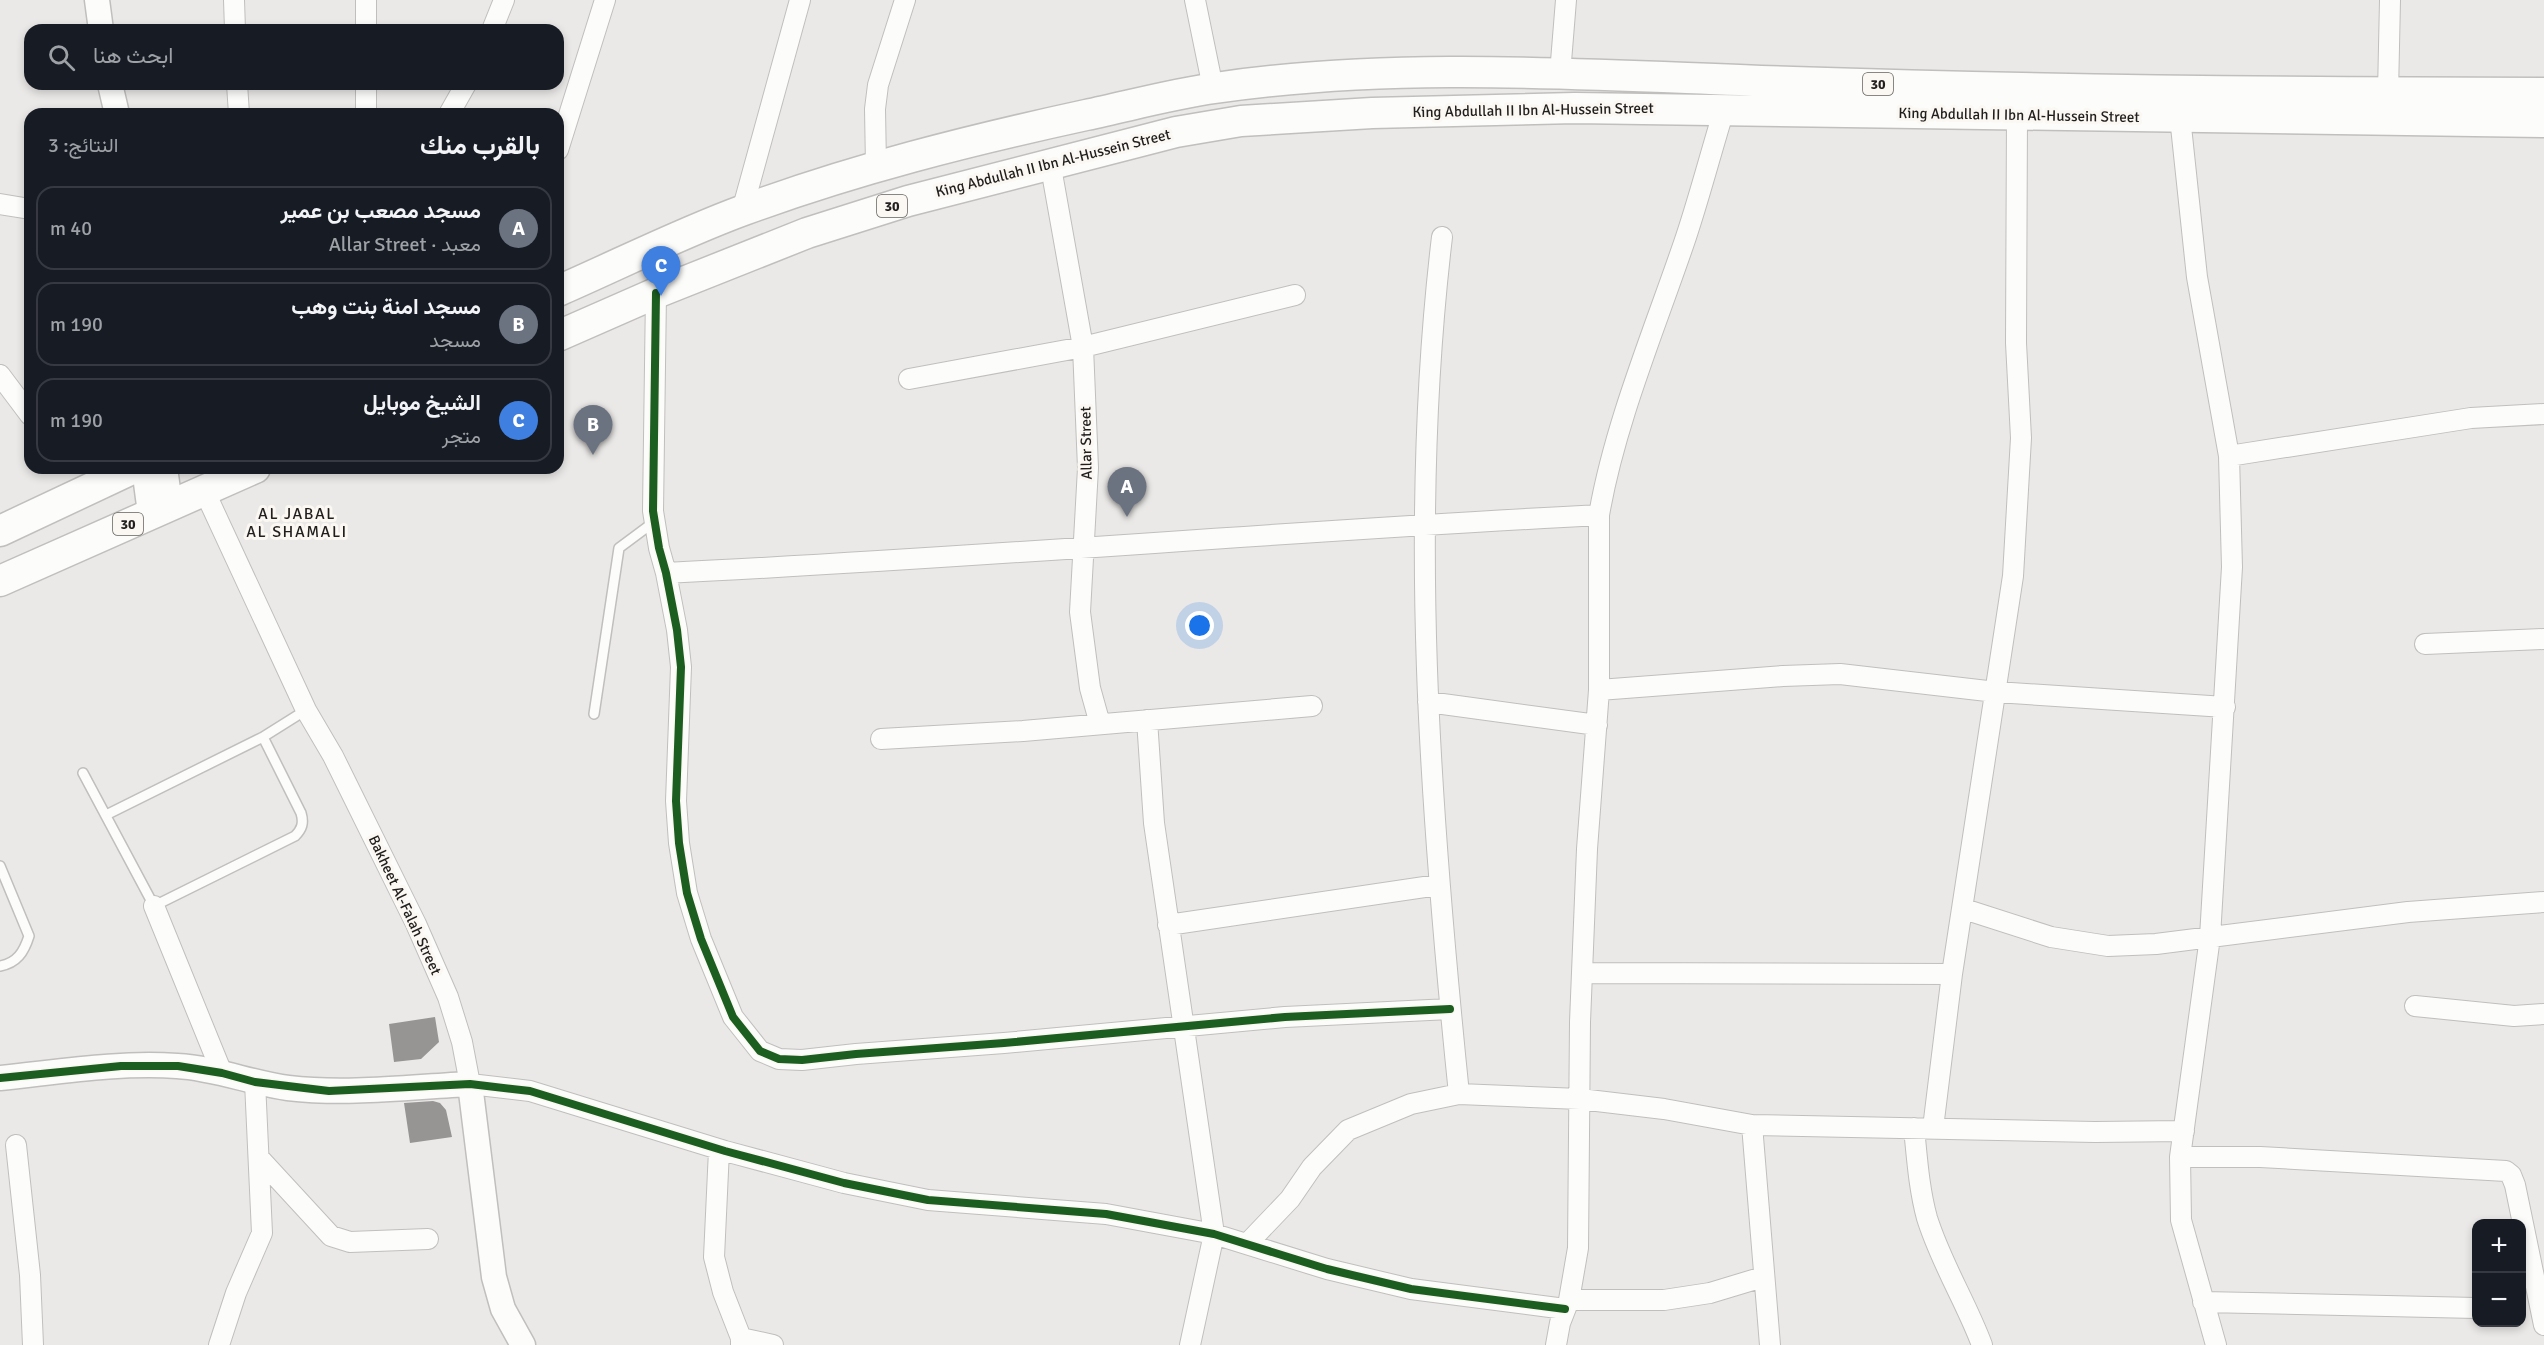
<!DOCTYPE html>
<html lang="ar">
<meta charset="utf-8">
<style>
:root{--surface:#171b24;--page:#20242c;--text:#f1f3f6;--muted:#9ea1a6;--line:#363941;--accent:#0f766e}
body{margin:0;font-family:Signika,Vazirmatn,sans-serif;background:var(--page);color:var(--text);direction:rtl}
.controls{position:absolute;right:18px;bottom:18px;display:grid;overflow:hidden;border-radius:12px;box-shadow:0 3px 9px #0003}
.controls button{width:54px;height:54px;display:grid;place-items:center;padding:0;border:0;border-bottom:2px solid var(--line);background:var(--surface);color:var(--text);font:30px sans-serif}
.you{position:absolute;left:1200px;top:626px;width:21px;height:21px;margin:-15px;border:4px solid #fff;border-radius:50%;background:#1a73e8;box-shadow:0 0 0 9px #1a73e833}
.badge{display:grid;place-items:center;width:39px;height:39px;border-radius:50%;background:var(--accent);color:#fff;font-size:20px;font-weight:700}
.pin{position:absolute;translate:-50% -50px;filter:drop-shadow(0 2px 3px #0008)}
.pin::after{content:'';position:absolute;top:32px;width:21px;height:18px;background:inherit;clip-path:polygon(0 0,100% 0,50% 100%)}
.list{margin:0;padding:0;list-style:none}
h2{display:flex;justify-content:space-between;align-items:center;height:78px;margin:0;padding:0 24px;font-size:26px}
h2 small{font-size:20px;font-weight:400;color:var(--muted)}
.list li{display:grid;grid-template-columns:39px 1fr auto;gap:18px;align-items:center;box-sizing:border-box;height:84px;margin:0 12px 12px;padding:0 12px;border:2px solid var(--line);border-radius:18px}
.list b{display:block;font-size:22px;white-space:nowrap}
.list p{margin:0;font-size:20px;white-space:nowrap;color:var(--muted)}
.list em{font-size:20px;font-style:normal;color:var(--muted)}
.icon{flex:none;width:33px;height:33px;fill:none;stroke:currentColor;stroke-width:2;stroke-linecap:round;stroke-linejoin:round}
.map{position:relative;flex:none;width:2544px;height:1345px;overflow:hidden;direction:ltr}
.search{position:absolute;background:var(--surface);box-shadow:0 3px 9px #0003;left:24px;top:24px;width:540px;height:66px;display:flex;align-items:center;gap:15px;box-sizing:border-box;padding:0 21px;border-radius:18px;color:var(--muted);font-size:22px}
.panel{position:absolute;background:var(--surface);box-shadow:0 3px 9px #0003;left:24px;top:108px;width:540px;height:366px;border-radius:18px;direction:rtl}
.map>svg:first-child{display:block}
</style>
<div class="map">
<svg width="2544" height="1345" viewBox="0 0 2544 1345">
<rect width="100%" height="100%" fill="#ebe9e7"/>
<path fill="#979593" d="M435 1017 439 1042 421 1059 394 1062 389 1024Z
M433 1101 440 1103 446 1110 452 1137 410 1143 404 1103Z"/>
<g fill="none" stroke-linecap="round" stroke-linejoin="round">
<g stroke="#c0bfbd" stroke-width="12">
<path id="service" d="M594 714 619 548 654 522
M83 773 154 906 295 836C302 829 304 823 301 813L263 737
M106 815 263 737 306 710
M0 866 29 936C24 952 17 963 0 966"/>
</g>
<g stroke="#c0bfbd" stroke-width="22">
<path id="minor" d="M234 0 235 30
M1195 0 1213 88
M366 30V0
M492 30 504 0
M1560 74 1566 0
M237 84 239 114
M2388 93 2390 0
M366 114V84
M449 114 466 84
M2180 117 2197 277 2229 456 2232 567 2210 937 2180 1157 2181 1220 2216 1345
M558 150 605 0
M1050 162 1083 347 1088 468 1080 612 1090 688 1100 724
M876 166 875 109 878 85 905 0
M0 204 30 209
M742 211 800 0
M1442 237C1408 521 1430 811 1459 1094
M656 293 653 511 659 548 666 573 677 630 681 667 676 801 679 843 687 893 701 939 733 1017 760 1051 779 1059 802 1060 856 1054 1004 1043 1285 1017 1450 1009
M0 375 30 415
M909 379 1083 347 1295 295
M2229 456 2471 418 2544 414
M204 490 306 710 333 756 416 924 448 997 462 1042 470 1084 530 1091 725 1151 844 1183 928 1200 1106 1214 1214 1234 1327 1269 1411 1289 1565 1309
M666 573C978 558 1288 531 1599 515
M2425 644 2544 639
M1599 690 1783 676 1840 674 1996 692 2225 707
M1428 702 1597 725
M1147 720 1154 823 1214 1234 1190 1345
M881 739 1023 731 1312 706
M154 906 222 1073
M1964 909 2051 937 2108 946 2156 944 2408 912 2544 902
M1168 925 1438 885
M1583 973 1952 974
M2415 1006 2514 1016 2544 1014
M1752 1125 1770 1345
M1914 1128C1917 1158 1919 1189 1927 1218 1941 1263 1966 1302 1982 1345
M1933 1128 1952 974 2013 576 2021 438 2016 343 2017 115
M16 1145 30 1275 33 1345
M719 1150 714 1257 723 1292 741 1338V1345
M2180 1157H2260L2506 1171 2511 1175 2515 1185 2544 1325
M260 1159 331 1236 350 1242 428 1239
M1247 1244 1290 1199 1312 1167 1348 1130 1411 1104 1459 1094 1580 1099 1664 1109 1752 1125 2095 1132 2184 1131
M1569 1300H1664L1710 1293 1763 1277
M2203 1302 2476 1308
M741 1338 773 1345
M219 1345 236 1293 262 1233 255 1082
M1556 1345 1560 1323 1569 1300 1578 1248 1580 1022 1587 849 1599 690V515C1615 422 1656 326 1686 237 1700 195 1711 152 1724 110"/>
</g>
<g stroke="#c0bfbd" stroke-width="27">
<path id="tertiary" d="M97 0 101 30
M110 84 117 114
M144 468 150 513
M165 468 170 504
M0 1078C59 1072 118 1062 177 1066 215 1068 251 1083 288 1088 348 1095 410 1087 470 1084L494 1277 503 1309 523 1345"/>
</g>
<g stroke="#c0bfbd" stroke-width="33">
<path id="primary" d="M558 291C620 264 681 233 744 210 855 169 971 140 1086 115 1129 106 1172 94 1215 88 1406 60 1601 76 1793 82 2043 90 2294 93 2544 93
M558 336 656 293 807 233 908 201 1176 132 1241 121 1372 113 1575 108 2544 122
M0 531 134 468
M0 581 255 468"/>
</g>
<use href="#service" stroke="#fcfcfb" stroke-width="9"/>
<use href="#minor" stroke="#fcfcfb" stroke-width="20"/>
<use href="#tertiary" stroke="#fcfcfb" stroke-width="24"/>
<use href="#primary" stroke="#fcfcfb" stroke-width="30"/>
<g stroke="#fbf7f2" stroke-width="11">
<path id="cycleway" d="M656 293 653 511 659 548 666 573 677 630 681 667 676 801 679 843 687 893 701 939 733 1017 760 1051 779 1059 802 1060 856 1054 1004 1043 1285 1017 1450 1009
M0 1078 121 1066H178L222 1073 255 1082 329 1091 470 1084 530 1091 725 1151 844 1183 928 1200 1106 1214 1214 1234 1327 1269 1411 1289 1565 1309"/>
</g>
<use href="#cycleway" stroke="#1b5e20" stroke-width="8"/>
</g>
<g text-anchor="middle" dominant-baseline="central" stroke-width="6" stroke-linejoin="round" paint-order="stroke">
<g fill="#fbf7f2" stroke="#62605e" stroke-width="1.5">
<rect x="1863" y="73" width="30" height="22" rx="4.5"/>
<rect x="877" y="195" width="30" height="22" rx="4.5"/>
<rect x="113" y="513" width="30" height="22" rx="4.5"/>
</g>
<g font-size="14" font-weight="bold" fill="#211f1e">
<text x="1878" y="84">30</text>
<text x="892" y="206">30</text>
<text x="128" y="524">30</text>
</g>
<g font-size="15" fill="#211f1e" stroke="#fbf7f2">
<text transform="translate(1533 110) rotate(-1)">King Abdullah II Ibn Al-Hussein Street</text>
<text transform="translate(2019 115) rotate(1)">King Abdullah II Ibn Al-Hussein Street</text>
<text transform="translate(1053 163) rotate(-14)">King Abdullah II Ibn Al-Hussein Street</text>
<text transform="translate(1086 443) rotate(-91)">Allar Street</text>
<text transform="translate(405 905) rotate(65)">Bakheet Al-Falah Street</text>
</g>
<g font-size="16" letter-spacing="1.5" fill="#211f1e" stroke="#fbf7f2">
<text x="297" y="514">AL JABAL<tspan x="297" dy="18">AL SHAMALI</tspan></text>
</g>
</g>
</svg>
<div class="controls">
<button>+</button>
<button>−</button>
</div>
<div class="you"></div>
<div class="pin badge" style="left:1127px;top:517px;background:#6b7280">A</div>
<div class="pin badge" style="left:593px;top:455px;background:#6b7280">B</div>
<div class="pin badge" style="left:661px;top:296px;background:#3f7fe0">C</div>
<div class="search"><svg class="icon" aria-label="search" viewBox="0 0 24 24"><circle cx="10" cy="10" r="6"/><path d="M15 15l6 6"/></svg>ابحث هنا</div>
<section class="panel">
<h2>بالقرب منك<small>النتائج: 3</small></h2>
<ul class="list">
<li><span class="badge" style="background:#6b7280">A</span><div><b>مسجد مصعب بن عمير</b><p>معبد · Allar Street</p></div><em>40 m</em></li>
<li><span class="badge" style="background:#6b7280">B</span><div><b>مسجد امنة بنت وهب</b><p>مسجد</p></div><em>190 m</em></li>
<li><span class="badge" style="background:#3f7fe0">C</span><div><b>الشيخ موبايل</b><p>متجر</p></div><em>190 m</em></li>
</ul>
</section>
</div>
